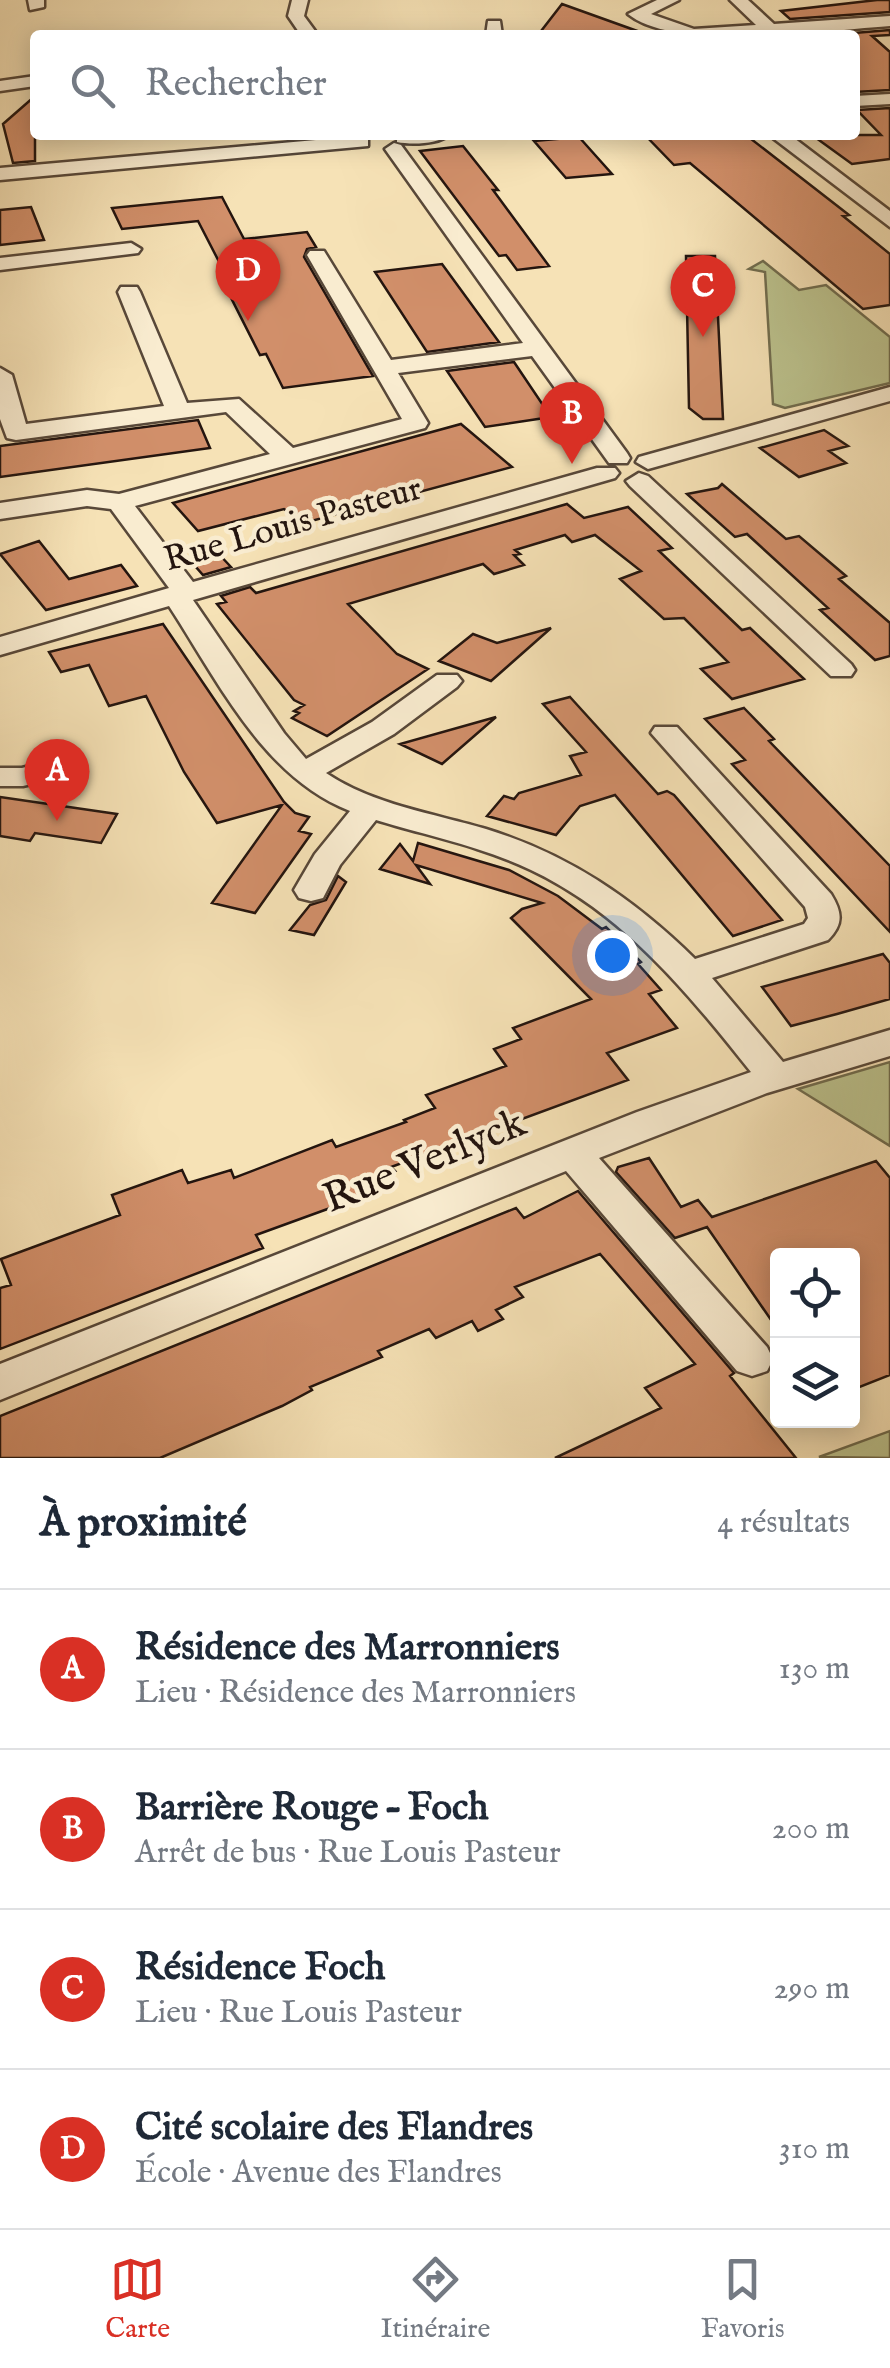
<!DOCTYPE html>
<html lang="fr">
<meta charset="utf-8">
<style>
:root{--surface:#fff;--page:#f2f2f3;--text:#1f2937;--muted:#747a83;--line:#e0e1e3;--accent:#d93025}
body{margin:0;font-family:"IM FELL English",serif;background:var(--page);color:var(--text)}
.controls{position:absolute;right:30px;bottom:30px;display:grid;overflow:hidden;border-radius:10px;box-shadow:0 5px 25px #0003}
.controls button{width:90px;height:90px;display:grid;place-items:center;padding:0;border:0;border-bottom:2px solid var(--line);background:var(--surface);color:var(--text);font:50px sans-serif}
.you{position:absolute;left:612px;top:955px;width:35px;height:35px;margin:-25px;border:8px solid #fff;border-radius:50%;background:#1a73e8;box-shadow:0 0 0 15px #1a73e833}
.badge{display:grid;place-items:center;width:65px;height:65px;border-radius:50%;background:var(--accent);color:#fff;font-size:32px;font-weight:700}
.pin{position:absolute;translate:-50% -82px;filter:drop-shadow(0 2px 5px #0008)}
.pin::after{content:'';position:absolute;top:52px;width:35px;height:30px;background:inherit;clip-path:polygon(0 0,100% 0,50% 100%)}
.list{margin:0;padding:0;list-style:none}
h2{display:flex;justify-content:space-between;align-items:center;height:130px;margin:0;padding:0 40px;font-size:42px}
h2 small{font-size:32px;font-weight:400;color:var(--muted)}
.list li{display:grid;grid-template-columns:65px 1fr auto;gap:30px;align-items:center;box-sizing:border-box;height:160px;padding:0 40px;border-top:2px solid var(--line)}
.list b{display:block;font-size:38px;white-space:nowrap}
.list p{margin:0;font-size:32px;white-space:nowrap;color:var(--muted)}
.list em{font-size:32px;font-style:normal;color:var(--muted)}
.icon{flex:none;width:55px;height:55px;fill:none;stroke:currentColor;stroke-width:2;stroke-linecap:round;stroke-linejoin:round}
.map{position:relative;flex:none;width:890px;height:1458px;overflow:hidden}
.search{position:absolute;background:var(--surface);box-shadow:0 5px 25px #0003;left:30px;right:30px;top:30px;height:110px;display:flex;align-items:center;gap:25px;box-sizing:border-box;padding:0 35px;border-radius:10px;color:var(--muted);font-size:38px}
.sheet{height:770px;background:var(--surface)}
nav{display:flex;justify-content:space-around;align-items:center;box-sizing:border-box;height:140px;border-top:2px solid var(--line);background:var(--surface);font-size:28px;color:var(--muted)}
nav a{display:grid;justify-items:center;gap:5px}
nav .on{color:var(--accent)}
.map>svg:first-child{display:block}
</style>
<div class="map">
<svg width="890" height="1458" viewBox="0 0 890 1458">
<rect width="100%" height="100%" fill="#f6e2b6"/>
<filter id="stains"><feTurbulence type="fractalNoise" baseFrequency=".002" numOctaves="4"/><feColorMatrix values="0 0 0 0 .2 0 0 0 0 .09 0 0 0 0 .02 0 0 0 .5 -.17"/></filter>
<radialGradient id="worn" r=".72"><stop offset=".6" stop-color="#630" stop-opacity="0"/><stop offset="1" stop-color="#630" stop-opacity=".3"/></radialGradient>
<path fill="#bcc38e" stroke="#706c4e" stroke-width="2.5" d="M763 261 799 290 826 285 890 337V383L785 408 773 404 765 272 749 269Z
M890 1062V1146L798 1089Z
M890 1431V1458L819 1457Z"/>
<path fill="#d18f6a" stroke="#24150f" stroke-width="2.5" d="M877 0H890V12L790 19 781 11Z
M562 4 640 32V35H538Z
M890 30V35L872 36 890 52V90L855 92V35H830Z
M35 96V161L13 163 3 124Z
M890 108V159L852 164 812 135H881L857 110Z
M645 135H746L849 215 843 216 890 254V305L863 309 690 163 674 165Z
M579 137 612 174 566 178 534 141Z
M463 146 498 190H493L549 266 517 270 506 255 499 256 420 151Z
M222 197 244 239 307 232 316 247 307 249 304 257 373 376 283 388 266 354 260 355 224 284 230 283 198 221 122 229 112 208Z
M31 207 44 240 0 245V210Z
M686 256H715L723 419H703L689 408Z
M442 264 499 342 427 352 375 272Z
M514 362 551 417 485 427 447 371Z
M198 420 210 448 0 477V446Z
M461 424 512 467 304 523 284 509 198 531 173 503Z
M824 430 848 446 829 451 846 463 799 477 760 448Z
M722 484 786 539 799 536 846 576 839 579 890 623V656L875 660 820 610 828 608 747 534 735 537 687 494 718 488Z
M567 504 584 518 628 507 672 548 659 551 742 630 750 628 804 679 732 699 701 669 728 662 684 618 664 619 620 579 641 571 595 535 572 542 565 535 515 550 520 554 514 555 524 565 494 574 483 564 348 604 397 654 428 669 327 736 292 718 299 713 294 711 304 705 294 700 217 604 226 602 221 596 250 587 256 593Z
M39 541 69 579 121 565 137 586 46 610 0 554Z
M216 551 231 567 203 575 188 558Z
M163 624 284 802 295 813 309 817 299 831 311 834 255 913 212 903 282 805 217 823 184 772 146 696 109 706 89 665 61 672 49 652Z
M551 628 491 681 439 661 473 634 497 643Z
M570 697 658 794 667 791 674 795 782 920 733 936 615 795 580 806 556 835 487 816 504 796 514 799 519 793 581 775 570 756 586 752 543 704Z
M744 708 774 739 769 741 890 866V932L732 764 745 760 705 719Z
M496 717 442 764 400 744Z
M0 797 117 814 101 843 35 833 30 841 0 836Z
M418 843 509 870 558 896 602 929 606 927 641 962 638 964 661 990 649 994 677 1028 607 1053 628 1080 391 1167 395 1171 359 1184 366 1195 256 1235 263 1248 0 1349V1288L11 1285 1 1259 120 1215 112 1195 182 1170 188 1183 231 1170 234 1178 332 1140 336 1147 406 1122 404 1120 435 1108 426 1095 506 1066 494 1049 521 1039 513 1028 591 999 511 918 522 909 542 903 416 865 430 884 380 869 400 844 413 861Z
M338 876 346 882 314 935 290 930 310 905 326 900Z
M883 954 890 963V999L837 1014 791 1026 762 987Z
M649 1158 681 1207 698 1200 712 1217 876 1161 890 1178V1375L852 1390V1256H778V1330L707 1227 675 1238 616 1172 618 1167Z
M578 1191 734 1373 730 1376 796 1458H555L661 1408 645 1388 695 1364 600 1254 515 1287 523 1297 496 1310 503 1319 478 1331 472 1321 436 1338 429 1329 378 1351 382 1357 310 1387 312 1390 282 1406 160 1458H0V1416L516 1208 524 1218Z"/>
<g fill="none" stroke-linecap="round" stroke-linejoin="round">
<g stroke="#584839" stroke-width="5">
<path id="minor" d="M28 0H44V7L30 10Z
M292 0H308L304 16 318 35H301L288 16Z
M657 0H679L651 14 694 29 756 25 730 0H748L774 24 890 16V26C827 30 676 53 628 14Z
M488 21H500L502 35H486Z
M35 76V86L0 91V81Z
M890 94V104L855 106V96Z
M397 135H449C438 144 412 145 397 142Z
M769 135H790L890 211V227Z
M361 136 368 138V146L0 180V168Z
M394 143 401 145 627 453 630 458 627 463H609L532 356 398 373 428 423 425 428 135 506 193 582 597 468H615L619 473 615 478 193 600 284 733 306 759 372 722 437 675H457L462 681 457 687 394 734 326 773C374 805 432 813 486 829 568 854 634 899 695 959L804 924 808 918 805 907 651 733 655 727H677L831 894C842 912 844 924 828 940L712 978 783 1062 890 1030V1056L767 1093 599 1158 767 1347 773 1359 767 1371 752 1376 737 1371 566 1171 0 1400V1364L637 1112 751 1072C688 993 624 914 531 870 481 846 428 836 376 820L340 865 323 898 311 901 299 898 294 890 315 854 350 811C263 777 218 681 169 606L0 655V637L169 588 111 509 87 506 0 519V503L87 490 119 494 270 454 226 412 16 440 7 438 0 419V368L12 375 26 424 164 406 118 292 121 287H137L140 292 187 403 239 399 293 448 402 419 307 255 310 251H324L391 360 523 343 385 149Z
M131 243 141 249 138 253 0 270V258Z
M890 387V401L648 469 636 462 639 457Z
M639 473 648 476 851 664 855 670 851 676H831L630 486 626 481Z
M49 761 60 763 64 770 60 777 23 786H0V768H22Z"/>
</g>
<use href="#minor" fill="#f9ecd0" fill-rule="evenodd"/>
</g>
<g text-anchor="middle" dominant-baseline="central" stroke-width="9" stroke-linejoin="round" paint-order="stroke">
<g font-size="35" fill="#24150f" stroke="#f9ecd0">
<text transform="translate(293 525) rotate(-16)">Rue Louis Pasteur</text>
</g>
<g font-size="42" fill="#24150f" stroke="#f9ecd0">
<text transform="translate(425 1162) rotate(-22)">Rue Verlyck</text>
</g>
</g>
<rect width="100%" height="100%" filter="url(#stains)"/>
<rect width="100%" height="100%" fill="url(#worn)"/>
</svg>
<div class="controls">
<button><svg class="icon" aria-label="locate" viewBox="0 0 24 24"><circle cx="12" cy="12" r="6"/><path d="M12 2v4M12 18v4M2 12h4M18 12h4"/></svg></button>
<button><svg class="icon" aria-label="layers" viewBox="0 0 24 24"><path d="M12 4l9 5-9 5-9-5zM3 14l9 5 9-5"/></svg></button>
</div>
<div class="you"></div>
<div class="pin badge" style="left:57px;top:821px">A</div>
<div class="pin badge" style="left:572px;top:464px">B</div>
<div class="pin badge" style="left:703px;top:337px">C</div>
<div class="pin badge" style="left:248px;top:321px">D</div>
<div class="search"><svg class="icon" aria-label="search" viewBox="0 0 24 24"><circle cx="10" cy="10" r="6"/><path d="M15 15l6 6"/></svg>Rechercher</div>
</div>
<section class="sheet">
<h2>À proximité<small>4 résultats</small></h2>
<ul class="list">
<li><span class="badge">A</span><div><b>Résidence des Marronniers</b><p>Lieu · Résidence des Marronniers</p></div><em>130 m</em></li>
<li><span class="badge">B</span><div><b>Barrière Rouge – Foch</b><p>Arrêt de bus · Rue Louis Pasteur</p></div><em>200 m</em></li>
<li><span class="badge">C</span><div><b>Résidence Foch</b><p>Lieu · Rue Louis Pasteur</p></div><em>290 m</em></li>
<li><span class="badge">D</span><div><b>Cité scolaire des Flandres</b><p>École · Avenue des Flandres</p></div><em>310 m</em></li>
</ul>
</section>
<nav>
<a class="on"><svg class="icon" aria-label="map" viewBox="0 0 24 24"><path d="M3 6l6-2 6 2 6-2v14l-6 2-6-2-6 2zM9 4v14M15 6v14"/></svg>Carte</a>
<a><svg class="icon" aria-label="directions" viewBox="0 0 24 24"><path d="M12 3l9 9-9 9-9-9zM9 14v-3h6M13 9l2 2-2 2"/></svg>Itinéraire</a>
<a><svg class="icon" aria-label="saved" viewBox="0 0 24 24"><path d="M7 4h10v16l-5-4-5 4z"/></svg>Favoris</a>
</nav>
